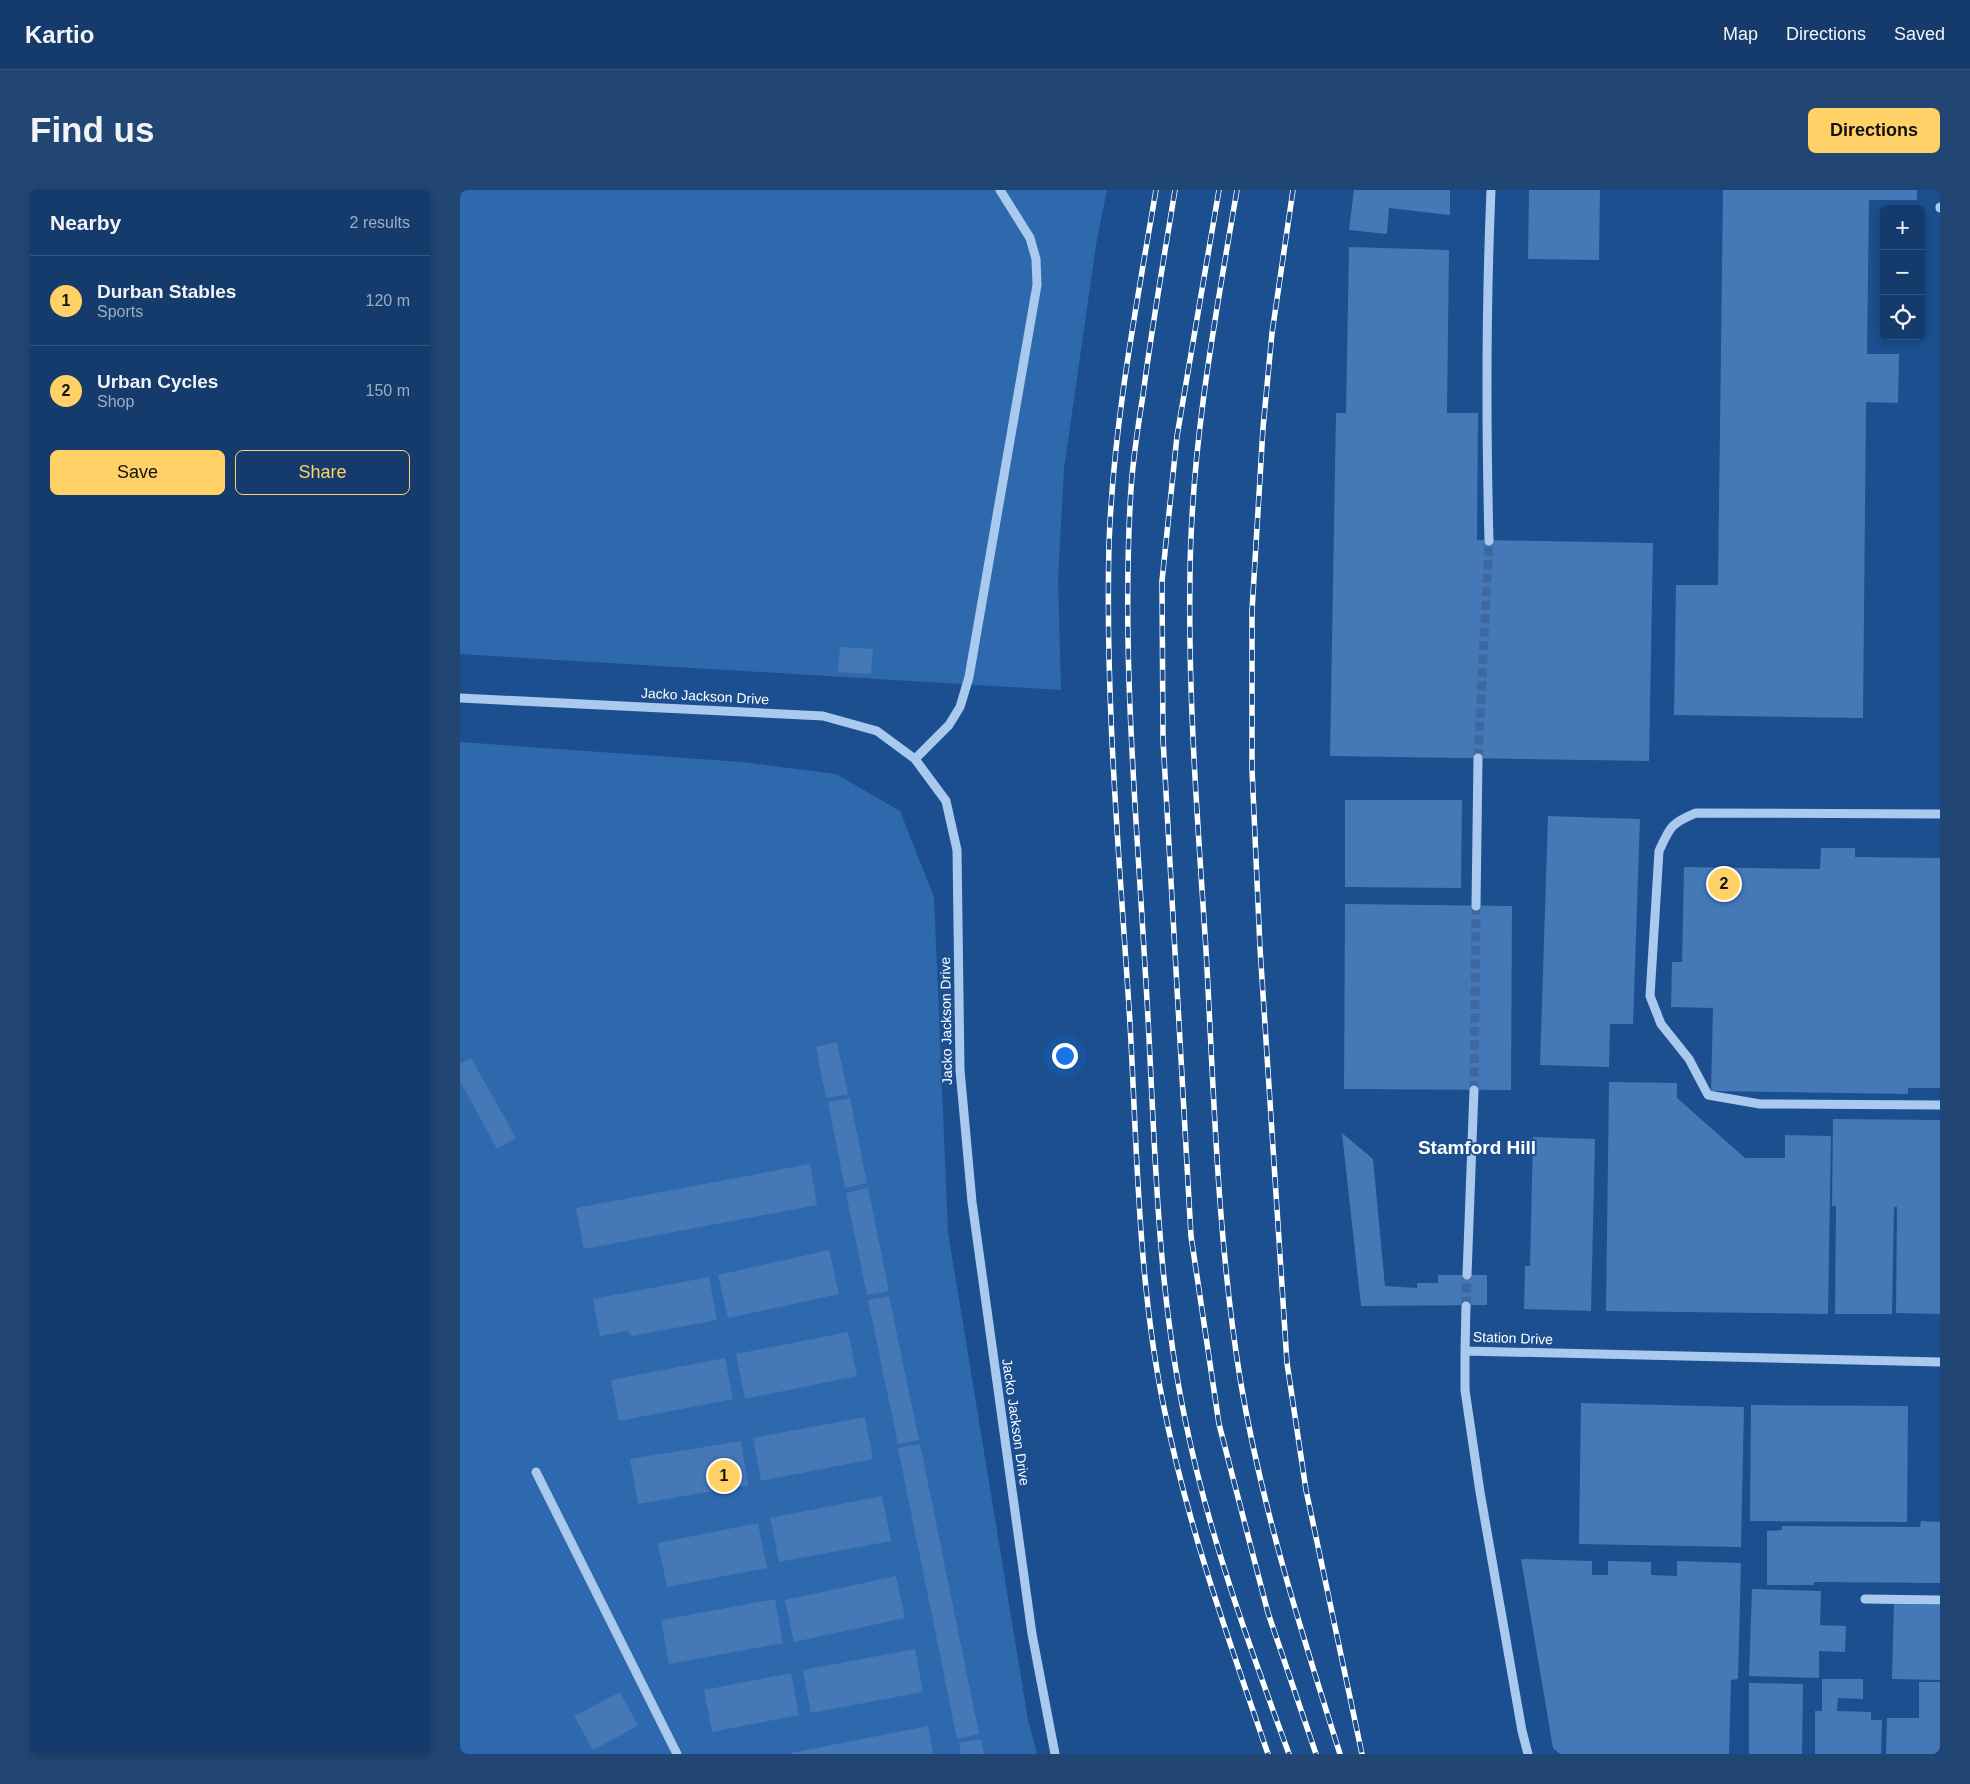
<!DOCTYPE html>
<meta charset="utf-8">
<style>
:root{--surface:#143b6b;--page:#214673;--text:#f1f3f6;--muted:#9dadc1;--line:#33557e;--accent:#ffd166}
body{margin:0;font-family:Arial,sans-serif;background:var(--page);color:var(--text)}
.controls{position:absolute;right:15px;top:15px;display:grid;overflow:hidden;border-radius:8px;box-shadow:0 2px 8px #0003}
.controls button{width:45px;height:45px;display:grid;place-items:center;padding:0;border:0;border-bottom:1px solid var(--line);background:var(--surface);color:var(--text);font:25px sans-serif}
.you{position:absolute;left:604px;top:865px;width:18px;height:18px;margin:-12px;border:4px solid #fff;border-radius:50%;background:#1a73e8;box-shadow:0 0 0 8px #1a73e833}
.badge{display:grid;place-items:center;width:32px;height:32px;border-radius:50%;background:var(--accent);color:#111;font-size:16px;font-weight:700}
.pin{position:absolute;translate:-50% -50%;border:2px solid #fff;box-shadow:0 1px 5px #0006}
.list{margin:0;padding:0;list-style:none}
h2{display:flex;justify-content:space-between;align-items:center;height:65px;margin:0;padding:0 20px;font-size:21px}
h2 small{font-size:16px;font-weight:400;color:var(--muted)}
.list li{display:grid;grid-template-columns:32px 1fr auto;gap:15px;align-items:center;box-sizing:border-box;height:90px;padding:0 20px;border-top:1px solid var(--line)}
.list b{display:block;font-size:19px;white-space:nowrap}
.list p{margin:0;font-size:16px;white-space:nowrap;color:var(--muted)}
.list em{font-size:16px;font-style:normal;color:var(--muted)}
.actions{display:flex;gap:10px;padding:15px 20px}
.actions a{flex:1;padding:11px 0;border:1px solid var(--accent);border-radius:8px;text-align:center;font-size:18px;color:var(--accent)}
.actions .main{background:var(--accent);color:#111}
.icon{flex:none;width:28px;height:28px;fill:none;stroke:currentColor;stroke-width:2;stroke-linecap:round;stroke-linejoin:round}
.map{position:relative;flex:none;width:1480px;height:1564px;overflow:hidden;border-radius:8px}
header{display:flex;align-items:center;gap:30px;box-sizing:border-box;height:70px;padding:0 25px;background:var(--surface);border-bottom:1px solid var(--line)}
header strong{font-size:24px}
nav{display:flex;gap:28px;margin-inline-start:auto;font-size:18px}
.intro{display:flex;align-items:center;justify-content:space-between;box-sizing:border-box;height:120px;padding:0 30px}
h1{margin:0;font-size:35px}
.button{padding:12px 22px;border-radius:8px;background:var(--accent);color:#111;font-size:18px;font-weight:700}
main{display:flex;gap:30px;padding:0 30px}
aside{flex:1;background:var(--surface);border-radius:8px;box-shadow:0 2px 8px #0003}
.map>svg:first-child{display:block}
</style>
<header>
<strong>Kartio</strong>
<nav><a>Map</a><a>Directions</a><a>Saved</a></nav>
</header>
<div class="intro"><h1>Find us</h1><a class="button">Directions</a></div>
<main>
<aside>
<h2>Nearby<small>2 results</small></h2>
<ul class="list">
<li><span class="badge">1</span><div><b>Durban Stables</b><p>Sports</p></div><em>120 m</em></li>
<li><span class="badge">2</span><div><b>Urban Cycles</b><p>Shop</p></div><em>150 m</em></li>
</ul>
<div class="actions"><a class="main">Save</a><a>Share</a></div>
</aside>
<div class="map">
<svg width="1480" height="1564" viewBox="0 0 1480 1564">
<rect width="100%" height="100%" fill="#1b4f8f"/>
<path fill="#2e69ad" d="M0 0H647L636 55 604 279 598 390 601 500 0 464Z
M0 552 282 572 376 584 440 621 474 707 488 1042 568 1530 577 1564H0Z"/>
<path fill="#4478b7" d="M894 0H990V25L929 18 927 44 889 40Z
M1069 0H1140L1139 70 1068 69Z
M1263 0H1457V10H1409L1407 164H1439L1438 213 1406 212 1403 528 1214 525 1216 395H1258Z
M889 57 989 60 987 223H1018L1017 350 1193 353 1189 571 870 566 876 223H886Z
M380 457 413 459 411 484 378 482Z
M885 610H1002L1001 698 885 697Z
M1088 626 1180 629 1173 834H1150L1149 877 1080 875Z
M1361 658H1395V667L1480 668V898H1448V904L1251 901 1253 818 1211 817 1212 772H1222L1224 677 1360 679Z
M885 714 1052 716 1051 900 884 899Z
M377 852 388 904 366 908 356 857Z
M11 868 56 948 37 959 0 891V874Z
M1149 892 1217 893V908L1285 968H1325V945L1371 946 1368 1124 1146 1121Z
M390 908 407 993 385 998 368 912Z
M1373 929 1480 930V1124L1436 1123 1437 1017H1434L1432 1124H1375L1376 1016H1372Z
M882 943 913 969 925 1096 957 1098V1093H978V1085H1027V1115L901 1116Z
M1073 947 1135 949 1131 1121 1064 1119 1065 1076H1070Z
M350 974 357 1015 124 1059 116 1018Z
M408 998 429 1101 407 1105 386 1003Z
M369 1060 379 1104 268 1128 258 1085Z
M249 1087 257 1130 172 1146 168 1141 140 1146 133 1109Z
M429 1106 459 1250 438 1254 408 1110Z
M388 1142 397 1186 285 1209 276 1164Z
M265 1168 273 1209 159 1231 151 1190Z
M1121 1213 1284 1217 1281 1357 1119 1354Z
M1291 1215 1448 1216 1447 1332 1290 1331Z
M405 1227 413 1269 301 1291 293 1248Z
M281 1251 288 1295 178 1314 170 1269Z
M460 1254 519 1544 497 1549 438 1258Z
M422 1306 431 1351 319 1372 310 1328Z
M1461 1331 1480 1332V1393L1354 1392V1395H1307V1341L1322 1340V1336L1460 1337Z
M298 1333 307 1378 207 1397 198 1353Z
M1061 1369 1132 1371V1385H1148V1371L1191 1372V1385L1217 1386V1371L1281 1373 1278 1489 1271 1490 1269 1564H1100L1093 1558Z
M436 1386 445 1428 334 1452 325 1410Z
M1292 1399 1361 1401 1360 1435 1386 1436 1385 1462 1359 1461V1488L1289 1486Z
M315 1409 323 1453 209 1474 201 1430Z
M1434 1414 1480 1415V1490L1432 1489Z
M455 1459 463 1502 351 1523 343 1480Z
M331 1483 339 1525 252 1542 244 1500Z
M1362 1489H1403V1509L1378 1508 1377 1521 1411 1522V1530H1422L1421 1564H1355V1521H1362Z
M1459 1492H1480V1564H1426L1427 1528H1459Z
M1289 1493 1343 1494 1342 1564H1289Z
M160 1502 178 1536 133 1560 114 1526Z
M468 1536 473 1564H331V1563Z
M521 1549 524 1564H501L499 1553Z"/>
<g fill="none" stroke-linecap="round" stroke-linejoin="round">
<path stroke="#3d69a0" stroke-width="9" stroke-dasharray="9 4.5" stroke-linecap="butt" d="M1018 568 1029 351
M1014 900 1016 716
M1006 1116 1007 1085"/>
<path stroke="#a9c9ee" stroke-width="9" d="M1480 18V17
M1029 351C1026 234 1026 117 1031 0
M0 508 363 526 417 541 455 569 486 611 497 660 500 880 512 1012 572 1444 595 1564
M455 569 489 535 500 517 509 487 577 95 576 69 570 48 540 0
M1480 624 1236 623C1211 633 1210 637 1199 661L1190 806 1201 834 1229 869 1248 905 1300 914 1480 915
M1016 716 1018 568
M1007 1085 1014 900
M1005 1161 1006 1116
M76 1282 217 1564
M1405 1409 1480 1410
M1068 1564 1062 1541 1020 1302 1005 1200V1161L1480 1172"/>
<g stroke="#fff" stroke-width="5.5">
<path id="rail" d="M696 0C676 118 653 236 649 355 645 514 660 674 670 833 677 959 678 1089 703 1213 727 1334 768 1448 808 1564
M715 0C704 68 692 136 683 205 678 236 673 268 671 299 661 459 676 618 685 777 695 928 694 1081 725 1229 748 1343 789 1455 829 1564
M759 0 717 246 702 391 703 549 731 1046 759 1234 808 1423 856 1564
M777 0C755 128 731 256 730 386 728 511 738 636 746 760 754 903 757 1046 780 1188 801 1315 841 1441 880 1564
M833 0 812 143 803 238 792 421V579L800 758 827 1173 846 1300 902 1564"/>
</g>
<use href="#rail" stroke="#1b4f8f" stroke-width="4" stroke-dasharray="11" stroke-linecap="butt"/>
</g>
<g text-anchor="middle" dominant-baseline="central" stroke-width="4" stroke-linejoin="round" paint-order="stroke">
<g font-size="14" fill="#fff" stroke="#1b4f8f">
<text transform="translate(245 506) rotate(3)">Jacko Jackson Drive</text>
<text transform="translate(486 831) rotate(-91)">Jacko Jackson Drive</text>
<text transform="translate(1053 1148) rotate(2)">Station Drive</text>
<text transform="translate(556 1232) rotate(82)">Jacko Jackson Drive</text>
</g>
<g font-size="19" font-weight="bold" fill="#fff" stroke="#1b4f8f">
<text x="1017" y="957">Stamford Hill</text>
</g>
</g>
</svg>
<div class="controls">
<button>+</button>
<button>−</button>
<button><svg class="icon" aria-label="locate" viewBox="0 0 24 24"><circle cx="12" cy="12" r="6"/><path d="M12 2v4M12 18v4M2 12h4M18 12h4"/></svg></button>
</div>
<div class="you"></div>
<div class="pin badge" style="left:264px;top:1286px">1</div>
<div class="pin badge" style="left:1264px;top:694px">2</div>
</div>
</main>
